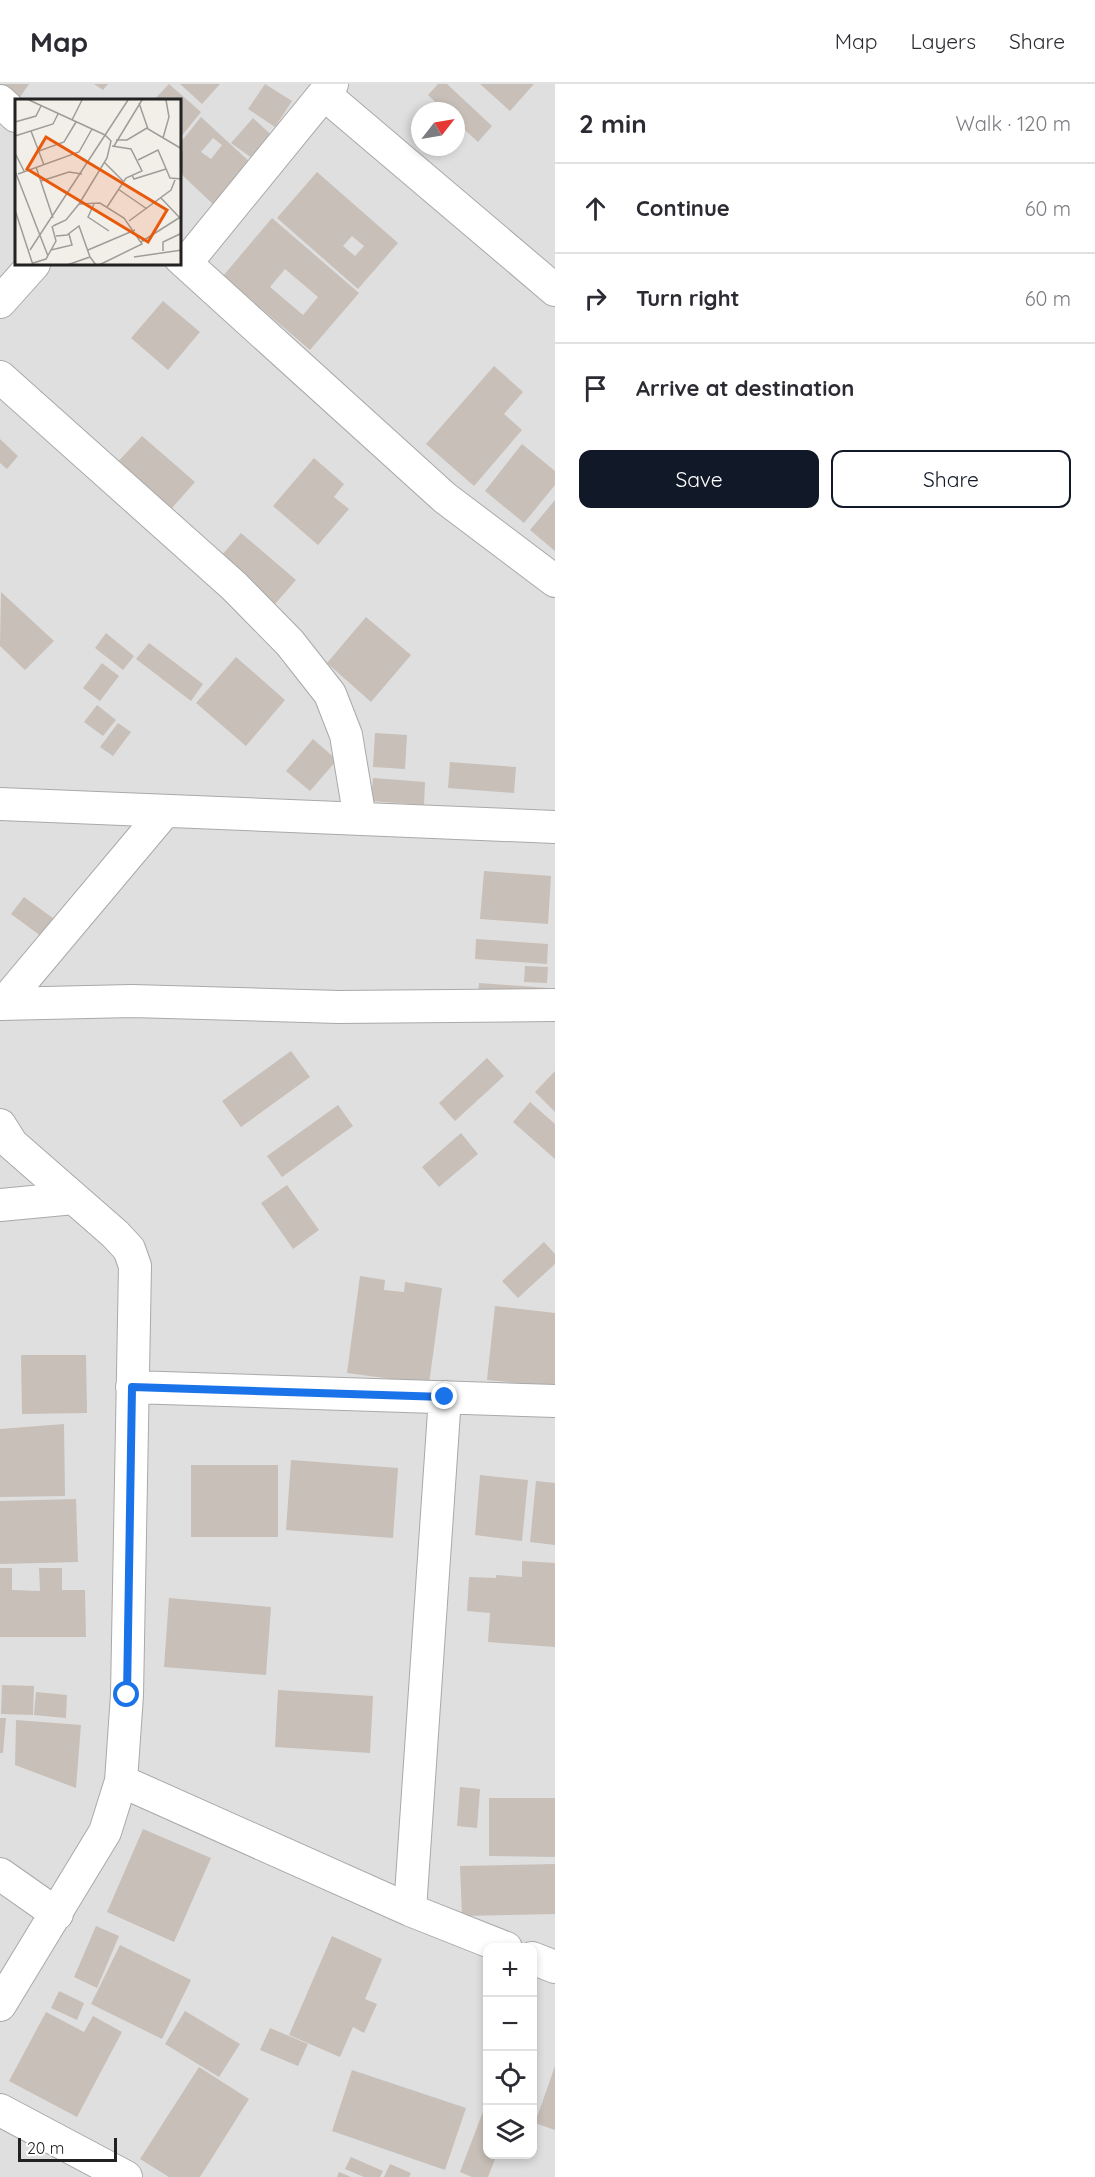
<!DOCTYPE html>
<meta charset="utf-8">
<style>
:root{--surface:#fff;--page:#f2f2f3;--text:#2b2b33;--muted:#7c7c81;--line:#e1e1e2;--accent:#111827}
body{margin:0;font-family:Quicksand,sans-serif;background:var(--page);color:var(--text)}
.controls{position:absolute;right:18px;bottom:18px;display:grid;overflow:hidden;border-radius:12px;box-shadow:0 3px 9px #0003}
.controls button{width:54px;height:54px;display:grid;place-items:center;padding:0;border:0;border-bottom:2px solid var(--line);background:var(--surface);color:var(--text);font:30px sans-serif}
.compass{position:absolute;left:411px;top:18px;width:54px;height:54px;border-radius:50%;background:var(--surface);box-shadow:0 3px 9px #0003;rotate:59deg}
.scale{position:absolute;left:18px;bottom:15px;width:99px;box-sizing:border-box;padding-left:6px;border:3px solid #222;border-top:0;font-size:16px;line-height:21px;white-space:nowrap;color:#222;-webkit-text-stroke:4px #fff;paint-order:stroke}
.stop{position:absolute;width:18px;height:18px;margin:-14px;border:4px solid #1a73e8;border-radius:50%;background:#fff}
.stop.end{background:#1a73e8;border-color:#fff;box-shadow:0 2px 6px #0008}
.list{margin:0;padding:0;list-style:none}
h2{display:flex;justify-content:space-between;align-items:center;height:78px;margin:0;padding:0 24px;font-size:26px}
h2 small{font-size:20px;font-weight:400;color:var(--muted)}
.list li{display:grid;grid-template-columns:39px 1fr auto;gap:18px;align-items:center;box-sizing:border-box;height:90px;padding:0 24px;border-top:2px solid var(--line)}
.list b{display:block;font-size:22px;white-space:nowrap}
.list em{font-size:20px;font-style:normal;color:var(--muted)}
.actions{display:flex;gap:12px;padding:18px 24px}
.actions a{flex:1;padding:14px 0;border:2px solid var(--accent);border-radius:12px;text-align:center;font-size:21px;color:var(--accent)}
.actions .main{background:var(--accent);color:#fff}
.icon{flex:none;width:33px;height:33px;fill:none;stroke:currentColor;stroke-width:2;stroke-linecap:round;stroke-linejoin:round}
.map{position:relative;flex:none;width:555px;height:2093px;overflow:hidden}
header{display:flex;align-items:center;gap:36px;box-sizing:border-box;height:84px;padding:0 30px;background:var(--surface);border-bottom:2px solid var(--line)}
header strong{font-size:28px}
nav{display:flex;gap:33px;margin-inline-start:auto;font-size:21px}
main{display:flex}
aside{flex:1;background:var(--surface)}
.map>svg:first-child{display:block}
</style>
<header>
<strong>Map</strong>
<nav><a>Map</a><a>Layers</a><a>Share</a></nav>
</header>
<main>
<div class="map">
<svg width="555" height="2093" viewBox="0 0 555 2093">
<rect width="100%" height="100%" fill="#f2efe9"/>
<path fill="#e0dfdf" fill-rule="evenodd" d="M0 0H555V2093H0ZM16 16H180V180H16ZM420 27H456V63H420ZM488 1864H532V2070H488Z"/>
<path fill="#c7bfb8" fill-rule="evenodd" d="M0 0H29L18 16 0 3Z
M94 0H108L103 6Z
M169 0 201 28 180 54V16H154Z
M180 0H220L202 20Z
M265 0 292 17 275 43 248 25Z
M438 0H447L492 42 478 58 456 38V27H445L428 11Z
M480 0H534L510 27Z
M201 33 251 79 217 124 180 89V59ZM213 54 222 61 211 75 201 68Z
M253 34 276 55 256 77 231 59Z
M317 88 398 159 358 205 277 134ZM352 152 364 162 355 172 343 162Z
M272 134 359 209 310 266 223 192ZM285 185 318 213 303 231 270 203Z
M163 217 200 248 168 286 131 254Z
M494 282 523 308 504 330 522 346 474 402 426 360Z
M142 352 195 398 164 433 111 385Z
M0 355 18 372 7 385 0 379Z
M522 360 555 387V401L524 439 485 407Z
M314 374 344 400 334 413 349 425 318 461 273 422Z
M555 416V467L530 446Z
M241 449 296 496 275 520 221 472Z
M1 508 54 557 25 586 0 562Z
M366 533 411 571 371 618 327 579Z
M106 549 134 572 123 586 95 564Z
M149 559 203 600 191 617 136 575Z
M236 573 285 616 246 662 196 619Z
M102 579 119 592 100 617 83 604Z
M97 621 116 636 103 652 84 638Z
M118 639 131 648 113 672 100 663Z
M375 649 407 651 405 685 373 683Z
M313 655 337 676 310 707 286 687Z
M450 678 516 683 514 709 448 704Z
M373 694 425 698 424 721 371 717Z
M484 787 551 792 548 840 480 835Z
M24 813 61 840 49 858 11 830Z
M476 855 548 860 547 880 475 875Z
M525 882 548 883 547 899 524 898Z
M479 899 548 904 547 918 478 913Z
M291 967 310 993 241 1043 222 1017Z
M487 974 504 992 455 1037 439 1019Z
M555 987V1028L535 1008Z
M530 1018 555 1040V1075L513 1038Z
M338 1021 353 1042 282 1093 267 1072Z
M461 1049 478 1070 439 1103 422 1083Z
M287 1101 319 1146 293 1165 261 1119Z
M544 1158 555 1170V1180L518 1214 502 1197Z
M360 1192 385 1196 384 1206 404 1208 405 1198 442 1204 429 1300 347 1289Z
M495 1222 555 1229V1303L487 1296Z
M21 1271H86L87 1329 22 1330Z
M64 1340 65 1412 0 1413V1345Z
M291 1376 398 1384 393 1454 286 1446Z
M191 1381H278V1453H191Z
M480 1391 528 1396 522 1457 475 1451Z
M536 1397 555 1399V1461L530 1458Z
M76 1415 78 1478 0 1480V1417Z
M522 1477 555 1479V1563L488 1558 490 1529 467 1527 469 1493 496 1494V1491L522 1493Z
M0 1484H12V1506L40 1507 39 1484H62V1506H85L86 1553H0Z
M169 1514 271 1523 266 1591 164 1583Z
M2 1601 34 1602 33 1631 1 1630Z
M278 1606 373 1612 370 1669 275 1663Z
M36 1608 67 1611 66 1634 34 1631Z
M0 1634H6L3 1669H0Z
M16 1636 81 1641 76 1704 15 1681Z
M460 1703 480 1705 477 1744 457 1742Z
M489 1714H555V1773L489 1772Z
M143 1745 211 1774 174 1858 107 1828Z
M555 1780V1830L462 1832 460 1782Z
M96 1842 119 1852 97 1904 74 1893Z
M332 1852 382 1875 365 1915 377 1920 364 1949 353 1943 340 1973 289 1951Z
M120 1861 191 1896 162 1955 91 1920Z
M59 1907 84 1919 77 1936 51 1924Z
M185 1927 240 1960 219 1993 165 1960Z
M46 1928 84 1948 93 1932 122 1948 77 2033 9 1997Z
M270 1944 308 1960 298 1982 260 1966Z
M555 1982V2046L535 2039Z
M199 1983 249 2015 200 2093H169L140 2075Z
M352 1986 466 2024 445 2086 332 2047Z
M484 2025 488 2027V2070H497L488 2093H472L460 2088Z
M351 2073 383 2087 380 2093H364L345 2085Z
M390 2080 411 2089 409 2093H384Z
M339 2088 351 2093H337Z"/>
<g fill="none" stroke-linecap="round" stroke-linejoin="round">
<g stroke="#a9a9a9" stroke-width="34">
<path id="minor" d="M324 10 555 206
M0 17 16 32
M180 174 445 414 555 497
M186 179 332 0
M0 218 34 180
M0 293 234 502 290 559 330 610 346 651 360 735
M0 720 555 743
M0 920 132 917 338 923 555 921
M3 920 165 727
M0 1041 12 1060 115 1150 129 1165 135 1182 127 1611 121 1697 105 1748 0 1921
M0 1121 74 1114
M132 1303 555 1317
M121 1697 410 1826 506 1864
M0 1790 57 1830
M410 1826 445 1313
M532 1874 555 1883
M0 2026 126 2093"/>
</g>
<use href="#minor" stroke="#fff" stroke-width="32"/>
</g>
<g fill="none" stroke-linecap="round" stroke-linejoin="round">
<path stroke="#1a73e8" stroke-width="8" d="M127 1611 132 1303 445 1313"/>
</g>
<g transform="translate(15 15)">
<rect width="166" height="166" fill="#f2efe9"/>
<path fill="none" stroke="#9f9d99" stroke-width="1.5" d="M14 1 90 36 96 42 92 59 64 105 51 121 38 127M124 4 133 30 167 50M57 21 67 1M0 23 21 17 26 7M16 32 29 66M0 37 38 25 43 15M148 39 154 18 151 1M101 41H112L132 29M99 47 127 1M24 52 49 43 61 23M167 52V74M0 54 9 72M123 61 143 51 155 79 167 80M89 63 108 82M21 68 38 119M0 72 33 157M3 75 64 53 77 30M117 76 119 80 151 70M26 82 54 73 67 75M103 90 132 110M146 99 164 118M64 105 85 104 109 119 127 145 84 166M79 105 73 118 94 132M92 108 111 79 127 72 116 50 97 47M0 111 18 166M114 122 156 91 160 81M41 137 52 136 64 127 75 158M126 143 167 117M15 151 113 1M36 151 57 146 54 135M73 151 120 131M148 152V143L167 134M119 158 167 151M18 164 31 160 41 142 37 127M52 166 75 158 81 166"/>
<path fill="#e8590c" fill-opacity="0.15" stroke="#e8590c" stroke-width="3" d="M31 38 152 111 133 143 12 70Z"/>
<rect width="166" height="166" fill="none" stroke="#222" stroke-width="3"/>
</g>
</svg>
<div class="controls">
<button>+</button>
<button>−</button>
<button><svg class="icon" aria-label="locate" viewBox="0 0 24 24"><circle cx="12" cy="12" r="6"/><path d="M12 2v4M12 18v4M2 12h4M18 12h4"/></svg></button>
<button><svg class="icon" aria-label="layers" viewBox="0 0 24 24"><path d="M12 4l9 5-9 5-9-5zM3 14l9 5 9-5"/></svg></button>
</div>
<svg class="compass" viewBox="-18 -18 36 36"><path d="M0-13l5 13h-10z" fill="#e53935"/><path d="M0 13l5-13h-10z" fill="#7c7c81"/></svg>
<div class="scale">20 m</div>
<div class="stop" style="left:127px;top:1611px"></div>
<div class="stop end" style="left:445px;top:1313px"></div>
</div>
<aside>
<h2>2 min<small>Walk · 120 m</small></h2>
<ul class="list">
<li><svg class="icon" aria-label="ahead" viewBox="0 0 24 24"><path d="M12 20V5M6 11l6-6 6 6"/></svg><div><b>Continue</b></div><em>60 m</em></li>
<li><svg class="icon" aria-label="right" viewBox="0 0 24 24"><path d="M7 20v-9h11M14 6l5 5-5 5"/></svg><div><b>Turn right</b></div><em>60 m</em></li>
<li><svg class="icon" aria-label="arrive" viewBox="0 0 24 24"><path d="M6 21V4h12l-3 4 3 4H6"/></svg><div><b>Arrive at destination</b></div></li>
</ul>
<div class="actions"><a class="main">Save</a><a>Share</a></div>
</aside>
</main>
